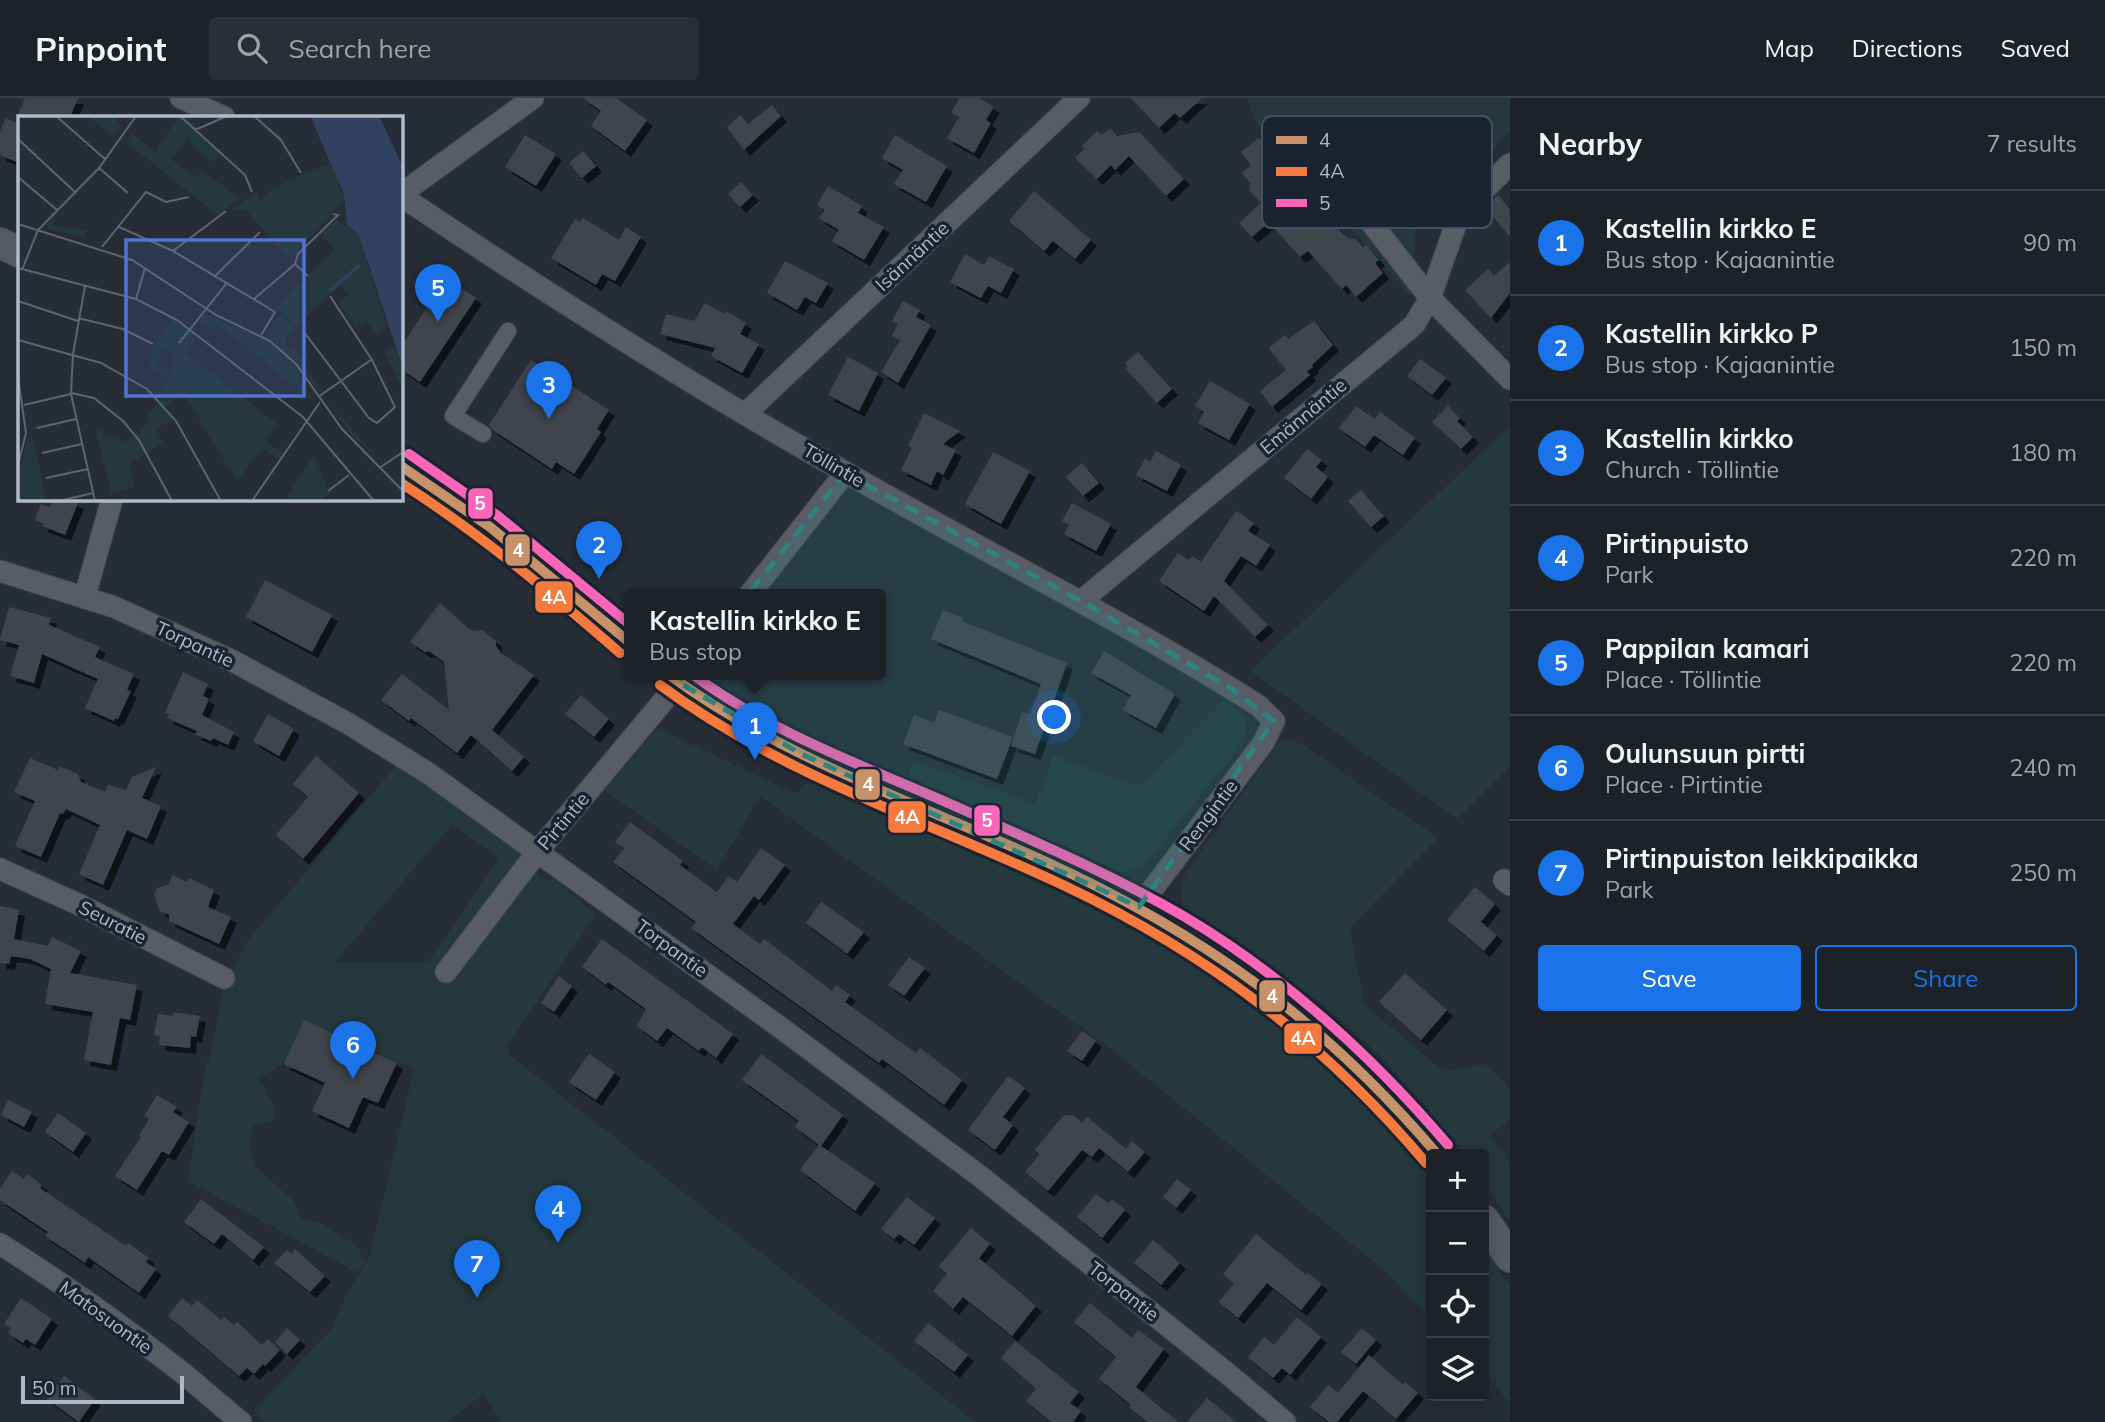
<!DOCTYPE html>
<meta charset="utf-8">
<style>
:root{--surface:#1d2229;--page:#2a2f35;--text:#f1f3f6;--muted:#a0a4a8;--line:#3b3f46;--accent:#1a73e8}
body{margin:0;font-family:Mulish,sans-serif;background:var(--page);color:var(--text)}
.controls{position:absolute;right:21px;bottom:21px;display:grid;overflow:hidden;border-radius:7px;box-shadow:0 4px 18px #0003}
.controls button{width:63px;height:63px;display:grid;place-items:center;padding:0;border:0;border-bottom:2px solid var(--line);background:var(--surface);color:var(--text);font:35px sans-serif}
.scale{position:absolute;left:21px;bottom:18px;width:163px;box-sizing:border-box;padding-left:7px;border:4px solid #b1b9c9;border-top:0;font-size:19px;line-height:24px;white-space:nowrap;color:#b1b9c9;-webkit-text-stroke:5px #1a2332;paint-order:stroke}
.you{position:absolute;left:1055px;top:620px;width:24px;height:24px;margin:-18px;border:5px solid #fff;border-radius:50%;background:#1a73e8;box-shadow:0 0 0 10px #1a73e833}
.badge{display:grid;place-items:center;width:46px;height:46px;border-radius:50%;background:var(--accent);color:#fff;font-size:23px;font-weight:700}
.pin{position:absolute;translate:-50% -58px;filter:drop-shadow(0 2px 4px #0008)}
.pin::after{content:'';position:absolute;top:37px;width:24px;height:21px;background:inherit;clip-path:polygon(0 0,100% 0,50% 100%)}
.popup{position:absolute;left:624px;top:491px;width:262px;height:91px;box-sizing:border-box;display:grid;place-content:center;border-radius:7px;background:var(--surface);filter:drop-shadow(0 2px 5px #0005);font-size:23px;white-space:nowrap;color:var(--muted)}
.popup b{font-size:26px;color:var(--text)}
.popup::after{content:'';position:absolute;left:50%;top:100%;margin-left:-14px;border:14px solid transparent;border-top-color:var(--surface)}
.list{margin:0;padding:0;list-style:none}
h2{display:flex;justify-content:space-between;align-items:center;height:91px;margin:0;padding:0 28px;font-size:30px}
h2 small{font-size:23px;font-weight:400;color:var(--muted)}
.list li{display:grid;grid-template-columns:46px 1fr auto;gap:21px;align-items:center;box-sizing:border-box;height:105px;padding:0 28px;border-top:2px solid var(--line)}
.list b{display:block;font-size:26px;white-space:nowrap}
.list p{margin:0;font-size:23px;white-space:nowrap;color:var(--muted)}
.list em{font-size:23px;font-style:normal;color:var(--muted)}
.actions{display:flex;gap:14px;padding:21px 28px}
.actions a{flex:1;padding:16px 0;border:2px solid var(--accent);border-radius:7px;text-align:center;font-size:24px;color:var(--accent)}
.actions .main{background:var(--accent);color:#fff}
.icon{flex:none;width:38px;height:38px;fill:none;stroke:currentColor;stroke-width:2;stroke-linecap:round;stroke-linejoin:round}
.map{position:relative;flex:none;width:1510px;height:1324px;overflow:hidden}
header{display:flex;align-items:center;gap:42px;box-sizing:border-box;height:98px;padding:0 35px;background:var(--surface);border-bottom:2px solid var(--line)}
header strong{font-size:33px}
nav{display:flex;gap:38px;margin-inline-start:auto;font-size:24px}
.search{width:490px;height:63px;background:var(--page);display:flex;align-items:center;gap:18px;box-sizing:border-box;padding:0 24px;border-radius:7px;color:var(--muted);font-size:26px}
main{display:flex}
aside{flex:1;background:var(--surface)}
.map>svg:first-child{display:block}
</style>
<header>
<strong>Pinpoint</strong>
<div class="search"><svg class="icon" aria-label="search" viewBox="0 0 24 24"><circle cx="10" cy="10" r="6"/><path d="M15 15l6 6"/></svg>Search here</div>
<nav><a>Map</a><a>Directions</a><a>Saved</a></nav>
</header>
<main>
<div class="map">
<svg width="1510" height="1324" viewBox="0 0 1510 1324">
<defs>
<filter id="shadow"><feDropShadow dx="6" dy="6" stdDeviation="0" flood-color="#0009"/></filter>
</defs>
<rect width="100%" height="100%" fill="#272d37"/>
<path fill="#24383d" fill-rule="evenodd" d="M1247 0H1510V33L1415 134 1411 198 1255 23Z
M1510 328V668L1457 721 1250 573Z
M1224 601 1245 619 1246 634 1240 649 1145 766 1126 774 1106 773 957 700 910 682 909 670 915 663 1035 706 1053 658 1140 688Z
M657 630 797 696 802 687 815 684 854 694 1111 809 1198 860 1268 911 1322 956 1385 1018 1431 1075V1221L1386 1174 1115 954 760 698 717 772 604 692Z
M1289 641 1302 646 1438 740 1350 829 1364 906 1444 974 1484 966 1510 990V1022L1490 1037 1510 1066V1124L1484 1085V1056H1463C1433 1015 1399 975 1361 940 1308 891 1245 851 1186 810 1178 796 1179 787 1187 773L1279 644Z
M399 664 525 749 540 780 556 782 595 817 507 948 510 957 975 1324H501L484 1296 447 1324H266L254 1313 331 1231 348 1194 369 1161 414 971 304 922 284 966 257 981 264 988 276 1014 273 1023 254 1027 249 1048 255 1068 294 1103 302 1122 318 1123 356 1147 366 1164 358 1175 188 1083 206 963 209 964 223 893 246 845ZM452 726 499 760 428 864H335Z
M1484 1149 1510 1189V1305L1484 1274Z"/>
<path fill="#40454e" filter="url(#shadow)" d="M25 0H78L70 19H17Z
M583 0H616L647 22 625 53 591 28 601 13Z
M960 0H979L994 9 986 22 991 25 974 55 947 40 959 19 951 14Z
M1131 0H1202L1180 20 1175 15 1159 30Z
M772 7 781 18 744 52 727 29 740 17 748 26Z
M6 20 19 26V65L0 57V34Z
M1110 30 1117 38 1139 34 1184 81 1166 98 1129 58 1115 72 1111 67 1097 81 1075 60 1085 50 1082 48 1097 33 1102 37Z
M525 37 556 56 536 88 505 69Z
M895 37 947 68 926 104 894 86 903 72 882 60Z
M1259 40 1272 56H1278L1285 63V69L1342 135 1349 141H1355L1363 149 1366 147 1379 162 1375 165 1383 175 1356 199 1346 187 1342 191 1308 153 1300 159 1269 124 1252 139 1239 125 1261 105 1250 93V85L1242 75 1251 67 1241 54Z
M583 53 596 68 582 80 569 65Z
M741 84 753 97 740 109 728 96Z
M828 88 862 108 858 115 884 129 864 162 832 143 839 132 819 120 825 112 817 107Z
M1034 93 1091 142 1075 161 1053 143 1044 153 1009 123Z
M1498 97 1510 111V139L1485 109Z
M583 120 619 142 626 129 641 139 615 183 602 176 596 187 551 160 575 121 580 124Z
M965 156 984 167 989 158 1014 171 1001 195 988 188 981 200 950 184Z
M785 163 828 185 816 205 805 199 797 212 767 195Z
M1510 164V195L1491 220 1465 192 1488 171 1494 178Z
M446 180 476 200 420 284 401 271V249Z
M903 203 920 212 916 219 931 227 898 285 881 274 900 242 892 238 898 226 892 223Z
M705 205 724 216 726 213 746 225 740 236 759 246 742 275 711 258 715 250 660 236 666 216 694 223Z
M1314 223 1333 247 1312 267 1313 269 1307 273 1310 277 1272 309 1260 293 1286 272 1269 250 1285 237 1288 241Z
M1138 254 1172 291 1157 305 1126 271 1128 269 1125 265Z
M848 259 878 275 859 313 828 297Z
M1420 261 1446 280 1432 297 1407 278Z
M531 262 609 312 597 331 601 334 574 376 556 364 552 371 493 332 489 327Z
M1210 283 1250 306 1229 342 1198 325 1204 314 1195 308Z
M1356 308 1375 321 1380 314 1415 340 1403 357 1374 337 1365 349 1339 330Z
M1448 308 1460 320 1457 323 1473 339 1461 351 1432 324Z
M924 315 960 333 943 346 956 352 943 377 937 373 931 387 901 372 912 350 908 348Z
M1307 351 1322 362 1316 369 1328 379 1311 401 1284 380Z
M1156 353 1181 367 1167 393 1136 377 1145 361 1150 364Z
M993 354 1030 373 1001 426 965 406Z
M1082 365 1099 385 1083 398 1066 379Z
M1361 392 1384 418 1371 429 1348 403Z
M53 401H68L78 405 65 437 42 428 43 425 35 422 41 406 50 409Z
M1072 405 1111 426 1096 453 1064 436 1069 427 1062 423Z
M1236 413 1254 425 1248 433 1270 447 1256 468 1241 458 1224 483 1268 527 1255 539 1214 498 1204 513 1159 483 1178 455 1189 462 1192 458 1201 464Z
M265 482 332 517 312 554 246 519Z
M440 505 469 531 477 533 482 532 496 543V548L501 555 534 577 492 632 524 659 512 673 471 637 457 655 411 620 409 623 381 602 402 576 449 612 444 564 429 553 425 554 410 544Z
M9 509 51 520 49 527 100 549 95 559 134 576 127 592 131 593 118 621 115 620 114 623 85 610 98 581 42 556 34 585 10 578 19 547 0 542Z
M943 512 963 520 961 523 1067 565 1035 656 1011 648 1022 614 1030 617 1041 586 931 541Z
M1104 553 1175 596 1156 630 1123 612 1131 597 1091 575Z
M183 574 208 586 203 598 209 601 202 617 234 634 228 647 213 640 211 643 195 636 197 633 167 620 169 616 165 615Z
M581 597 609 621 594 639 565 616Z
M939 612 1013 639 997 681 903 646 914 617 934 625Z
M268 616 294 631 279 658 253 643Z
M316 658 359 695 303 761 276 737 308 699 293 686Z
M30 660 58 672 59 668 78 676 81 684 105 694 108 687 126 692 132 679 156 669 142 700 161 708 147 741 127 732 103 787 79 776 100 727 66 711 63 716 60 715 41 759 15 748 35 703 14 694Z
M630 724 683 763 680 767 717 794 729 778 737 784 761 750 785 767 759 802 754 798 733 826 760 846 764 841 832 893 836 887 850 897 845 904 916 955 920 950 962 982 944 1007 882 961 879 965 691 830 696 824 613 764 624 750 615 744Z
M173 777 187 784 189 780 214 792 208 809 231 819 219 846 169 823V817L160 813 154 797 157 790 168 787Z
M1475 789 1495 806 1481 824 1497 837 1484 853 1447 822Z
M821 804 864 834 847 856 806 825Z
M0 808 19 812 14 841 48 848 52 839 81 853 70 875 137 887 130 922 120 920 111 967 84 962 93 914 45 906 51 871 30 861 11 858 9 866 0 865Z
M602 841 733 936 716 960 702 949 699 953 667 930 657 943 637 928 646 911 608 884 606 887 582 869Z
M909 859 925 870 904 898 888 887Z
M1405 875 1447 912 1421 942 1379 904Z
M559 878 572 888 554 914 541 905Z
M173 914 200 918 196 939 191 938 190 950 159 947 160 938 154 937 158 916 173 918Z
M304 922 397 965 378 1005 363 999 349 1030 312 1013 325 985 284 966Z
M1082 933 1096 943 1082 963 1067 953Z
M589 956 615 974 596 1002 569 984Z
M761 956 843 1017 821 1048 875 1085 855 1113 800 1072 819 1047 795 1029 799 1023 742 982Z
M1008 978 1025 990 1003 1019 1013 1027 995 1052 968 1032Z
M157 997 177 1009 173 1014 189 1024 169 1057 162 1053 137 1092 115 1078 141 1039 139 1038 149 1021 144 1018Z
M8 1002 32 1014 24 1029 1 1017Z
M58 1015 86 1035 73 1054 45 1034Z
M1073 1017 1082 1025 1087 1019 1126 1051 1132 1043 1145 1054 1128 1074 1099 1050 1092 1059 1082 1052 1048 1093 1025 1074 1040 1056 1035 1052 1063 1018Z
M12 1073 24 1081 27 1076 42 1087 40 1090 126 1148 128 1145 149 1160 146 1164 156 1171 139 1195 88 1159 85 1165 45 1138 48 1134 0 1102V1091Z
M1177 1081 1191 1092 1176 1110 1163 1099Z
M1096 1096 1109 1105 1112 1101 1125 1112 1102 1140 1077 1119Z
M907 1099 935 1120 914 1147 899 1136 894 1141 881 1131Z
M201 1101 264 1149 253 1162 222 1136 214 1146 184 1124Z
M971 1130 990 1146 979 1160 1036 1208 1012 1238 963 1199 953 1211 933 1193 947 1176 939 1168Z
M1256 1136 1306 1177 1308 1175 1322 1186 1301 1212 1267 1185 1238 1220 1219 1204 1234 1186 1223 1176Z
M1153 1142 1180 1165 1161 1187 1134 1165Z
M295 1151 325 1178 310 1194 274 1165 287 1152 291 1156Z
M21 1200 52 1221 35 1247 26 1241 23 1245 8 1235 11 1230 4 1226Z
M182 1200 192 1208 197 1202 221 1222 224 1219 234 1227 237 1224 262 1247 268 1241 280 1252 265 1268 263 1266 254 1276 247 1270 239 1278 168 1218Z
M1090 1205 1132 1240 1138 1232 1164 1251 1136 1289 1178 1324H1147L1129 1309 1131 1307 1099 1281 1116 1259 1074 1224Z
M1297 1219 1321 1239 1290 1277 1282 1270 1273 1280 1248 1259 1264 1239 1274 1247Z
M928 1225 968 1257 954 1274 914 1243Z
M287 1230 300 1242 287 1256 275 1244Z
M1362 1230 1376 1242 1356 1266 1341 1254Z
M1015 1243 1079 1294 1070 1305 1081 1313 1073 1324H1051L1026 1303 1036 1291 1001 1260Z
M1369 1257 1403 1287 1405 1284 1418 1295 1396 1321 1363 1293 1337 1324H1329L1310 1309 1328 1287 1338 1295Z
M64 1278 95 1301 79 1324 47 1301Z
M1207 1300 1236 1324H1187Z"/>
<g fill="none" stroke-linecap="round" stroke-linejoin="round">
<g stroke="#444850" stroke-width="18">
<path id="pedestrian" d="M483 336 453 318 508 233"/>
</g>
<g stroke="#444850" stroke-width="23">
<path id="minor" d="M181 0 224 19
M1323 63 1430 200
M401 96 533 0
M401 98C546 195 693 289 845 374 982 453 1125 523 1259 608L1274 623 1264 644 1139 809
M1430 200 1459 117 1510 66
M745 316 1079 0
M0 473 114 509 233 563 349 626 428 675 777 927 981 1079 1228 1276 1285 1324
M750 496 845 375
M85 498 112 401
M1081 503 1414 227 1430 200 1510 281
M0 771 78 806 224 880
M1504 782 1510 787
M446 874 538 753 686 576
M0 1146C59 1183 116 1223 171 1266 195 1284 217 1305 241 1324"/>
</g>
<g stroke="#444850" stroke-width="32">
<path id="secondary" d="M0 145 19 154
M401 368C483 419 556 481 629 544
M668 576C751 643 854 679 950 721 1013 749 1076 776 1137 808 1251 869 1356 955 1437 1056
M1484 1122 1510 1159"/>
</g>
<use href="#pedestrian" stroke="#585c64" stroke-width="16"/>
<use href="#minor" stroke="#585c64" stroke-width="21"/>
<use href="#secondary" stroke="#565b63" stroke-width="30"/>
<g stroke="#1a2332" stroke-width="16">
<path id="bus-1" d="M401 368 490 429 629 544
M668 576C781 660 915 704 1042 762 1202 835 1323 922 1437 1056"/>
</g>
<g stroke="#1a2332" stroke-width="16">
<path id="bus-2" d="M401 385C479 435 550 494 620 555
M660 587C781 677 927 723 1063 787 1207 855 1323 943 1426 1065"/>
</g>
<g stroke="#1a2332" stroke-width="16">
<path id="bus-3" d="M409 356 498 418 629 526
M692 576C775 638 873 671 966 713 1040 746 1115 778 1185 819 1286 879 1372 958 1448 1047"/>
</g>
<use href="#bus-1" stroke="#c7916a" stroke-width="10"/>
<use href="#bus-2" stroke="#f6793e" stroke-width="10"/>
<use href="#bus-3" stroke="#fa66b7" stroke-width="10"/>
</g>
<path fill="#2f8380" fill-opacity="0.2" stroke="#2f8380" stroke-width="5" stroke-dasharray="14 9" stroke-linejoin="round" d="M845 375 1081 503 1229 589 1274 623 1139 809 801 656 678 584Z"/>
<g text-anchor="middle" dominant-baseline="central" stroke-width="7" stroke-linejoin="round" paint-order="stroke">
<g font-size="19" fill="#b1b9c9" stroke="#1a2332">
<text transform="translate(912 158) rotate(-43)">Isännäntie</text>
<text transform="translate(1303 318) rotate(-40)">Emännäntie</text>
<text transform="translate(834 367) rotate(30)">Töllintie</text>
<text transform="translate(195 546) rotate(25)">Torpantie</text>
<text transform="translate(1208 717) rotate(-53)">Rengintie</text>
<text transform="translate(563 723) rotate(-50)">Pirtintie</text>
<text transform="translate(113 824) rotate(27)">Seuratie</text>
<text transform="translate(672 850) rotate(36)">Torpantie</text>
<text transform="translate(1124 1193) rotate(38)">Torpantie</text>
<text transform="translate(106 1219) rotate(36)">Matosuontie</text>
</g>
</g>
<g transform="translate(18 18)">
<rect width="385" height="385" fill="#272d37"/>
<path d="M70 0H94L104 9 95 21ZM161 0H175L171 5 179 11 176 15 202 38 193 46 169 23 153 43 177 62 184 55 221 81 200 100 109 27 114 17 137 36ZM313 47 327 84 275 140V147L229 95 214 94 237 76 247 91 243 84 255 71ZM39 95 35 109 69 114 67 121 31 114 29 109ZM318 104 341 119 369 211 358 218 349 205 338 212 320 187 330 179 322 168 280 209 256 192 317 134 303 118ZM186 198 250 225 277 250 297 287 198 207 193 215 180 206ZM260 200 278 211 268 222 269 231 289 243 284 247 304 275 301 277 277 244 248 219ZM155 202 179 220 169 237 259 308 248 326 265 337 261 343 244 333 219 365 165 277 146 292 156 303 138 313 145 327 111 348 117 371 93 377 77 313 108 326 132 305 128 299 143 284 138 279 151 263 131 252 133 237 137 224ZM145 233 157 238 152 261 138 248ZM376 229 385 253V274L366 235ZM311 285 335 315 365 346 334 320ZM12 315 24 361 28 385 0 383V360ZM296 339 312 377 301 385H266Z" fill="#24383d" fill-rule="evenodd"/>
<path d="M292 0H361L385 51V253L341 119 329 109 326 78Z" fill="#314260"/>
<path fill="none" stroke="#314260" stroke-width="3.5" d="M312 175 342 149"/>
<path fill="none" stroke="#5e6571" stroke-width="2" d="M38 0 87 43M162 0 227 59 234 76M236 0 263 24 283 57M177 14 209 0M0 23 58 77M81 52 110 77M0 61 39 94M0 108 114 144 198 199 252 225 278 248 324 313 385 375M101 111 155 135 257 196 243 219M84 131 128 76 148 86 171 81M155 135 208 95M277 148 280 138 320 99 315 98M0 152 118 183 159 204 285 301 356 385M4 154 20 114 81 52 118 0M196 161 242 116M67 170 55 238 53 278 77 385M118 183 127 152M236 183 277 148 290 160M0 185 60 205M60 202 105 213 135 228M286 216 351 302 359 307 377 291 354 244 312 180M0 224 83 247 129 273 158 305 203 385M161 227 208 168M0 261 8 317 0 349M53 277 76 282 105 305 121 324 154 385M300 281 353 244M6 289 53 278M19 312 58 303M24 337 64 328M363 351 385 336M28 362 70 353M310 375 331 359M41 385 75 377M234 385 302 286"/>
<path fill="#5173d3" fill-opacity="0.15" stroke="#5173d3" stroke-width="3.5" d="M108 124H286V280H108Z"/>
<rect width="385" height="385" fill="none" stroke="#b1b9c9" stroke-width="3.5"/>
</g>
<rect x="1262" y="18" width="230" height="112" rx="10" fill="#1a2332" stroke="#47505f" stroke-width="2"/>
<rect x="1276" y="38" width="31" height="8" fill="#c7916a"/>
<rect x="1276" y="69" width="31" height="9" fill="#f6793e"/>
<rect x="1276" y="101" width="31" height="8" fill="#fa66b7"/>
<g font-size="19" fill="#b1b9c9">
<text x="1319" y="49">4</text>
<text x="1319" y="80">4A</text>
<text x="1319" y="112">5</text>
</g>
<g stroke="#1a2332" stroke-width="2.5">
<rect x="467" y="389" width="27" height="33" rx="7" fill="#fa66b7"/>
<rect x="504" y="435" width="27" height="34" rx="7" fill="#c7916a"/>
<rect x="534" y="482" width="40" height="34" rx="7" fill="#f6793e"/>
<rect x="854" y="670" width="27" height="33" rx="7" fill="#c7916a"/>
<rect x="887" y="702" width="40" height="34" rx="7" fill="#f6793e"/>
<rect x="973" y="706" width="28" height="33" rx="7" fill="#fa66b7"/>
<rect x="1258" y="881" width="28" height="34" rx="7" fill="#c7916a"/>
<rect x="1283" y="924" width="40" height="33" rx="7" fill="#f6793e"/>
</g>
<g font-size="19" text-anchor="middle" font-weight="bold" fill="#fff">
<text x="480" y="412">5</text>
<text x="518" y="459">4</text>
<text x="554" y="506">4A</text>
<text x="868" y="693">4</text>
<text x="907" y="726">4A</text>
<text x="987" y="729">5</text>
<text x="1272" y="905">4</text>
<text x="1303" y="947">4A</text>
</g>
</svg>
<div class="controls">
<button>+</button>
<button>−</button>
<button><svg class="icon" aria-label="locate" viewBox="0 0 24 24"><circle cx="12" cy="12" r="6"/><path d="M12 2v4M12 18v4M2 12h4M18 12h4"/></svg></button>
<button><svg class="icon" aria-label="layers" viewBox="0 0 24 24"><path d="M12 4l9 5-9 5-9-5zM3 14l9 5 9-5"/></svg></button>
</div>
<div class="scale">50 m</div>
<div class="you"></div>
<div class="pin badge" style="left:755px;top:662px">1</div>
<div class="popup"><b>Kastellin kirkko E</b>Bus stop</div>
<div class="pin badge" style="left:599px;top:481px">2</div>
<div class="pin badge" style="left:549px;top:321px">3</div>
<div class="pin badge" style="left:558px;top:1145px">4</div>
<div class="pin badge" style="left:438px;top:224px">5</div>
<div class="pin badge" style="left:353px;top:981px">6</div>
<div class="pin badge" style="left:477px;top:1200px">7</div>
</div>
<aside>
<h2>Nearby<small>7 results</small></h2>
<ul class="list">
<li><span class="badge">1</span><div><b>Kastellin kirkko E</b><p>Bus stop · Kajaanintie</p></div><em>90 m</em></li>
<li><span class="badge">2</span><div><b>Kastellin kirkko P</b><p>Bus stop · Kajaanintie</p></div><em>150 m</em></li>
<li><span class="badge">3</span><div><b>Kastellin kirkko</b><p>Church · Töllintie</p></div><em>180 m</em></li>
<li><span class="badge">4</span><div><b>Pirtinpuisto</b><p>Park</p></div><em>220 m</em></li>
<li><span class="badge">5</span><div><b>Pappilan kamari</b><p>Place · Töllintie</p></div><em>220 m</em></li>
<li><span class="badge">6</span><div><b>Oulunsuun pirtti</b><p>Place · Pirtintie</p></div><em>240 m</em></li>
<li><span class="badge">7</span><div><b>Pirtinpuiston leikkipaikka</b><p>Park</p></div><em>250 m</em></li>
</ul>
<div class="actions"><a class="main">Save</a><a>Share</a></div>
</aside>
</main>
